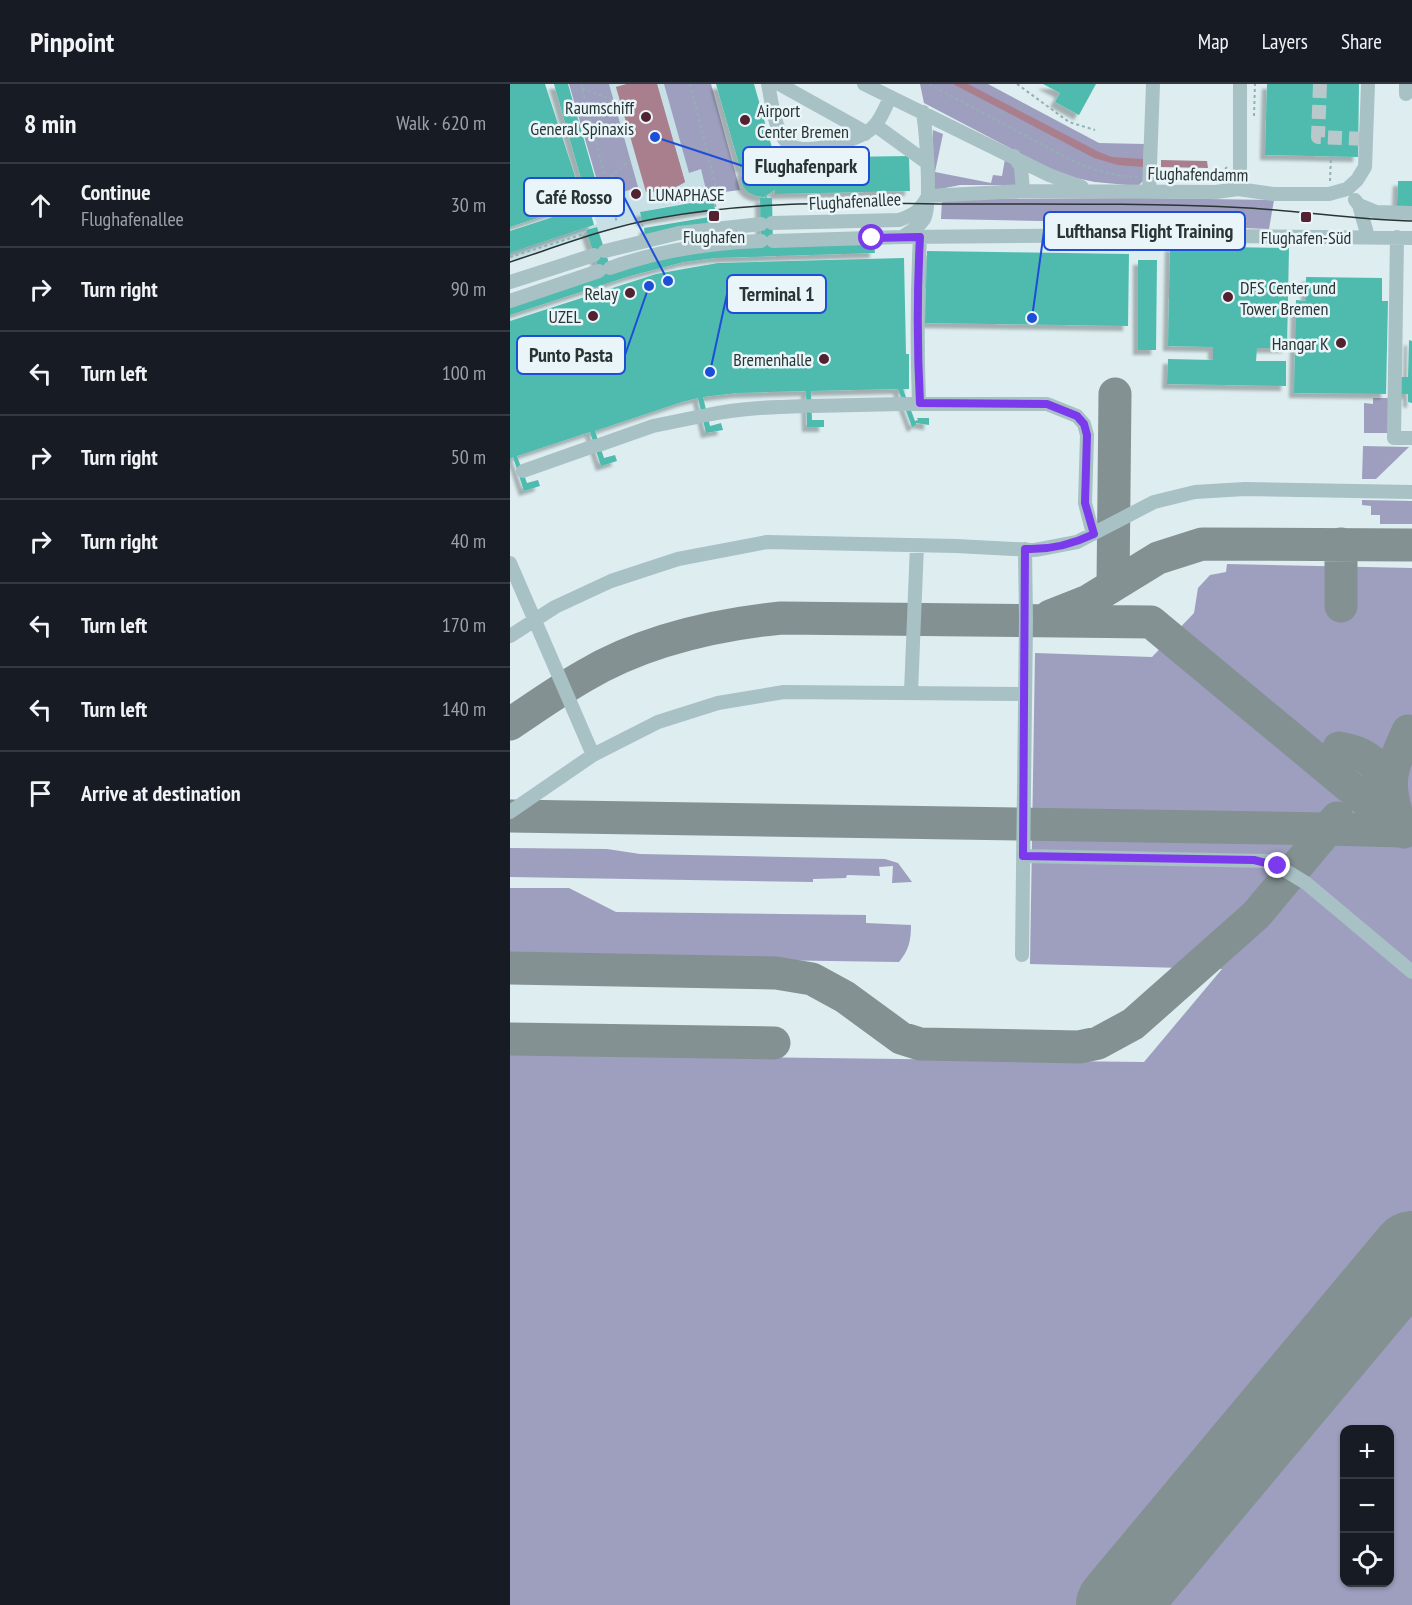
<!DOCTYPE html>
<meta charset="utf-8">
<style>
:root{--surface:#171b24;--page:#20242c;--text:#f1f3f6;--muted:#9ea1a6;--line:#363941}
body{margin:0;font-family:"PT Sans Narrow",sans-serif;background:var(--page);color:var(--text)}
.controls{position:absolute;right:18px;bottom:18px;display:grid;overflow:hidden;border-radius:12px;box-shadow:0 2px 4px #0004}
.controls button{width:54px;height:54px;display:grid;place-items:center;padding:0;border:0;border-bottom:2px solid var(--line);background:var(--surface);color:var(--text);font:30px sans-serif}
.stop{position:absolute;width:18px;height:18px;margin:-14px;border:4px solid #7c3aed;border-radius:50%;background:#fff}
.stop.end{background:#7c3aed;border-color:#fff;box-shadow:0 2px 6px #0008}
.list{margin:0;padding:0;list-style:none}
h2{display:flex;justify-content:space-between;align-items:center;height:78px;margin:0;padding:0 24px;font-size:26px}
h2 small{font-size:20px;font-weight:400;color:var(--muted)}
.list li{display:grid;grid-template-columns:39px 1fr auto;gap:18px;align-items:center;box-sizing:border-box;height:84px;padding:0 24px;border-top:2px solid var(--line)}
.list b{display:block;font-size:22px;white-space:nowrap}
.list p{margin:0;font-size:20px;white-space:nowrap;color:var(--muted)}
.list em{font-size:20px;font-style:normal;color:var(--muted)}
.icon{flex:none;width:33px;height:33px;fill:none;stroke:currentColor;stroke-width:2;stroke-linecap:round;stroke-linejoin:round}
.map{position:relative;flex:none;width:902px;height:1521px;overflow:hidden}
header{display:flex;align-items:center;gap:36px;box-sizing:border-box;height:84px;padding:0 30px;background:var(--surface);border-bottom:2px solid var(--line)}
header strong{font-size:28px}
nav{display:flex;gap:33px;margin-inline-start:auto;font-size:21px}
main{display:flex}
aside{flex:1;background:var(--surface)}
.map>svg:first-child{display:block}
</style>
<header>
<strong>Pinpoint</strong>
<nav><a>Map</a><a>Layers</a><a>Share</a></nav>
</header>
<main>
<aside>
<h2>8 min<small>Walk · 620 m</small></h2>
<ul class="list">
<li><svg class="icon" aria-label="ahead" viewBox="0 0 24 24"><path d="M12 20V5M6 11l6-6 6 6"/></svg><div><b>Continue</b><p>Flughafenallee</p></div><em>30 m</em></li>
<li><svg class="icon" aria-label="right" viewBox="0 0 24 24"><path d="M7 20v-9h11M14 6l5 5-5 5"/></svg><div><b>Turn right</b></div><em>90 m</em></li>
<li><svg class="icon" aria-label="left" viewBox="0 0 24 24"><path d="M17 20v-9H6M10 6l-5 5 5 5"/></svg><div><b>Turn left</b></div><em>100 m</em></li>
<li><svg class="icon" aria-label="right" viewBox="0 0 24 24"><path d="M7 20v-9h11M14 6l5 5-5 5"/></svg><div><b>Turn right</b></div><em>50 m</em></li>
<li><svg class="icon" aria-label="right" viewBox="0 0 24 24"><path d="M7 20v-9h11M14 6l5 5-5 5"/></svg><div><b>Turn right</b></div><em>40 m</em></li>
<li><svg class="icon" aria-label="left" viewBox="0 0 24 24"><path d="M17 20v-9H6M10 6l-5 5 5 5"/></svg><div><b>Turn left</b></div><em>170 m</em></li>
<li><svg class="icon" aria-label="left" viewBox="0 0 24 24"><path d="M17 20v-9H6M10 6l-5 5 5 5"/></svg><div><b>Turn left</b></div><em>140 m</em></li>
<li><svg class="icon" aria-label="arrive" viewBox="0 0 24 24"><path d="M6 21V4h12l-3 4 3 4H6"/></svg><div><b>Arrive at destination</b></div></li>
</ul>
</aside>
<div class="map">
<svg width="902" height="1521" viewBox="0 0 902 1521">
<defs>
<filter id="shadow"><feDropShadow dx="-5" dy="5" stdDeviation="1.5" flood-color="#0004"/></filter>
</defs>
<rect width="100%" height="100%" fill="#ddedf0"/>
<path fill="#9e9fbe" fill-rule="evenodd" d="M59 0H201L230 106 191 111 97 131Z
M410 0H478L589 59 634 60 633 97 628 102 585 98 561 93 536 83 414 19Z
M423 46 433 50 425 88 481 99 483 91 492 92 495 75 506 80 509 101H450L425 106 422 96Z
M632 114 764 116 759 145 650 141 649 144H628V139L431 135 432 115Z
M863 314H879L878 349H854V319L863 320Z
M853 362 899 363 866 395H852Z
M852 416 902 417V440H870V431H861V422L852 421Z
M717 480 902 484V1521H0V970L634 978 712 885 520 880 525 569 642 573 684 529 688 504 700 491 716 488ZM834 1346H880V1498H834Z
M0 764 97 765 130 770 375 775 388 779 402 798 382 799 383 782 369 783 370 792 337 791 336 794 303 795V798L0 793Z
M0 804H59L106 828 356 831V839L401 841C401 856 399 866 389 878L0 872Z"/>
<path fill="#c6e0e6" d="M99 0H117L106 3 146 108 167 103 175 98 147 0H154L179 89 191 85 198 114 130 128 131 136 89 148 86 143 76 146 78 152 0 177V169L87 140 84 130 93 115 128 103Z"/>
<path fill="#aa7f8d" d="M117 0H147L175 98C162 105 151 108 136 108L106 3Z
M443 0H458L589 68 602 73 633 75V83L608 81 584 74Z
M651 76 697 77 698 84 651 83Z"/>
<g fill="none" stroke-linecap="round" stroke-linejoin="round">
<path stroke="#839192" stroke-width="33" d="M603 501 605 310
M831 522V460
M540 532 578 517 648 474 692 460 902 461
M0 640C24 624 48 607 74 592 133 557 203 541 271 534L641 538 894 748
M829 664C860 669 877 684 874 717
M0 732 818 745 827 734
M0 884 266 889 302 895 335 913 391 954 410 960 569 963 588 959 623 940 746 831 818 745 892 747C876 701 878 691 898 647
M0 955 264 959"/>
<path stroke="#839192" stroke-width="82" d="M607 1521 902 1168"/>
</g>
<path fill="#50bbae" filter="url(#shadow)" d="M0 0H35L75 123 87 118 81 130 84 141 0 169V147L46 132 45 128 0 143Z
M44 0H58L85 94 84 98 80 101 72 98Z
M206 0H244L265 74 399 72 400 107 265 110V106L254 113 246 112 239 109 233 103 231 95 233 83 230 84Z
M533 0H586L569 31 545 18 550 9Z
M757 0H849L848 73 755 71Z
M888 97H902V122H887Z
M250 114H262L263 161 364 159 365 169 205 174 174 178 120 192 0 231V221L91 192 76 146 87 143 102 188 178 168 251 161Z
M203 115 205 125 132 137 130 128Z
M205 132 207 141 135 154 134 144Z
M660 162 779 164 777 264H747L746 277H776V302L657 300 658 275 703 276V263L658 262Z
M417 167 619 170 618 242 415 239Z
M394 174 396 270H399V305H393L405 337 408 336 407 334H419V341L406 339V341L402 343 388 305 301 307 302 336H314V343H297L296 307 227 309 193 313 200 342 211 339 213 346 196 349 188 314 172 318 85 347 94 374 105 371 107 377 91 382 80 348 7 372 17 399 28 396 30 402 14 407 3 373 0 375V237L146 190 179 184 208 179Z
M628 176H647L646 266H628Z
M796 193 872 194V217H878L876 310 784 309 786 216 796 217Z
M899 256 902 257V319L898 318V310H889V293H898Z"/>
<g fill="none" stroke-linecap="round" stroke-linejoin="round">
<path stroke="#b9c8cb" stroke-width="14" stroke-dasharray="14 7" stroke-linecap="butt" d="M810 0 808 53 856 55"/>
<path stroke="#95b0b3" stroke-width="2" stroke-dasharray="3 3" stroke-linecap="butt" d="M71 0 107 139
M180 0 210 119
M419 0 563 77C585 87 605 92 628 93
M507 0 559 38 585 46
M72 4 103 16
M744 32 745 0
M265 74 270 68
M700 94 710 90 717 83
M96 97 120 76
M820 97 821 72
M256 112V114
M198 114 209 111
M205 120 207 132
M130 134 133 143
M0 173 77 149"/>
<path stroke="#a7c1c4" stroke-width="14" d="M258 0C262 18 264 48 279 60 294 74 354 56 365 41 372 33 376 22 380 13
M269 0 350 45 355 50
M354 0 539 91 572 103
M896 10V0
M365 41 416 78
M504 72 511 83 513 107
M728 105 730 84V0
M639 107 643 0
M418 112 513 107 706 108 728 105 763 110H819L837 105 847 96 855 83 858 0
M845 116 849 121 858 153
M849 121 866 128 902 129
M262 139 389 136C404 131 411 126 418 112
M392 153C400 148 409 143 414 135 422 121 416 48 413 28
M887 153 884 354H902
M263 157 391 153 625 151 902 154
M95 167 169 149 251 140
M100 184C150 166 199 159 251 157
M0 198 84 171
M0 217 89 187
M409 319C407 263 407 209 410 153
M398 320H537L567 332 574 340 577 351 575 419 583 450
M301 322 393 320
M197 331C230 324 263 323 296 322
M89 361 143 342 192 332
M13 387 84 362
M0 479 83 671
M0 552 45 523 101 497 168 475 257 458 446 462 525 466 567 458 644 418 685 408 735 405 902 408
M401 608 407 461
M0 728 83 671 148 638 208 619 274 608 515 610
M513 772 756 777 768 782 796 799 902 888
M512 871 516 536 515 465"/>
<path stroke="#293535" stroke-width="1.5" d="M0 178C49 162 98 143 149 134 245 116 343 119 441 120 540 120 639 119 738 124 793 127 847 136 902 137"/>
</g>
<g fill="none" stroke-linecap="round" stroke-linejoin="round">
<path stroke="#7c3aed" stroke-width="8" d="M362 154 410 153C407 209 407 263 410 319L537 320 567 332 574 340 577 351 575 419 584 450C563 460 538 466 515 465L513 772 744 776 768 782"/>
</g>
<g fill="#532230" stroke="#e9f5f8" stroke-width="2">
<circle cx="136" cy="33" r="6"/>
<circle cx="235" cy="36" r="6"/>
<circle cx="126" cy="110" r="6"/>
<rect x="198" y="126" width="12" height="12" rx="3"/>
<rect x="790" y="127" width="12" height="12" rx="3"/>
<circle cx="120" cy="209" r="6"/>
<circle cx="718" cy="213" r="6"/>
<circle cx="83" cy="232" r="6"/>
<circle cx="831" cy="259" r="6"/>
<circle cx="314" cy="275" r="6"/>
</g>
<g text-anchor="middle" dominant-baseline="central" stroke-width="5" stroke-linejoin="round" paint-order="stroke">
<g font-size="18" fill="#293535" stroke="#e9f5f8" text-anchor="end">
<text x="124" y="23">Raumschiff<tspan x="124" dy="21">General Spinaxis</tspan></text>
<text x="247" y="26" text-anchor="start">Airport<tspan x="247" dy="21">Center Bremen</tspan></text>
<text x="138" y="110" text-anchor="start">LUNAPHASE</text>
<text x="204" y="152" text-anchor="middle">Flughafen</text>
<text x="796" y="153" text-anchor="middle">Flughafen-Süd</text>
<text x="730" y="203" text-anchor="start">DFS Center und<tspan x="730" dy="21">Tower Bremen</tspan></text>
<text x="108" y="209">Relay</text>
<text x="71" y="232">UZEL</text>
<text x="819" y="259">Hangar K</text>
<text x="302" y="275">Bremenhalle</text>
</g>
<g font-size="18" fill="#293535" stroke="#e9f5f8">
<text transform="translate(688 90) rotate(1)">Flughafendamm</text>
<text transform="translate(345 117) rotate(-3)">Flughafenallee</text>
</g>
</g>
<path fill="none" stroke="#1d4ed8" stroke-width="2" d="M145 53L233 82M158 197L114 113M522 234L534 147M200 288L217 210M139 202L115 271"/>
<g fill="#1d4ed8" stroke="#e9f5f8" stroke-width="2">
<circle cx="145" cy="53" r="6"/>
<circle cx="158" cy="197" r="6"/>
<circle cx="522" cy="234" r="6"/>
<circle cx="200" cy="288" r="6"/>
<circle cx="139" cy="202" r="6"/>
</g>
<g fill="#e9f5f8" stroke="#1d4ed8" stroke-width="2">
<rect x="233" y="63" width="126" height="38" rx="6"/>
<rect x="14" y="94" width="100" height="38" rx="6"/>
<rect x="534" y="128" width="201" height="38" rx="6"/>
<rect x="217" y="191" width="99" height="38" rx="6"/>
<rect x="7" y="252" width="108" height="38" rx="6"/>
</g>
<g font-size="20" text-anchor="middle" font-weight="bold" fill="#293535">
<text x="296" y="89">Flughafenpark</text>
<text x="64" y="120">Café Rosso</text>
<text x="635" y="154">Lufthansa Flight Training</text>
<text x="267" y="217">Terminal 1</text>
<text x="61" y="278">Punto Pasta</text>
</g>
</svg>
<div class="controls">
<button>+</button>
<button>−</button>
<button><svg class="icon" aria-label="locate" viewBox="0 0 24 24"><circle cx="12" cy="12" r="6"/><path d="M12 2v4M12 18v4M2 12h4M18 12h4"/></svg></button>
</div>
<div class="stop" style="left:362px;top:154px"></div>
<div class="stop end" style="left:768px;top:782px"></div>
</div>
</main>
